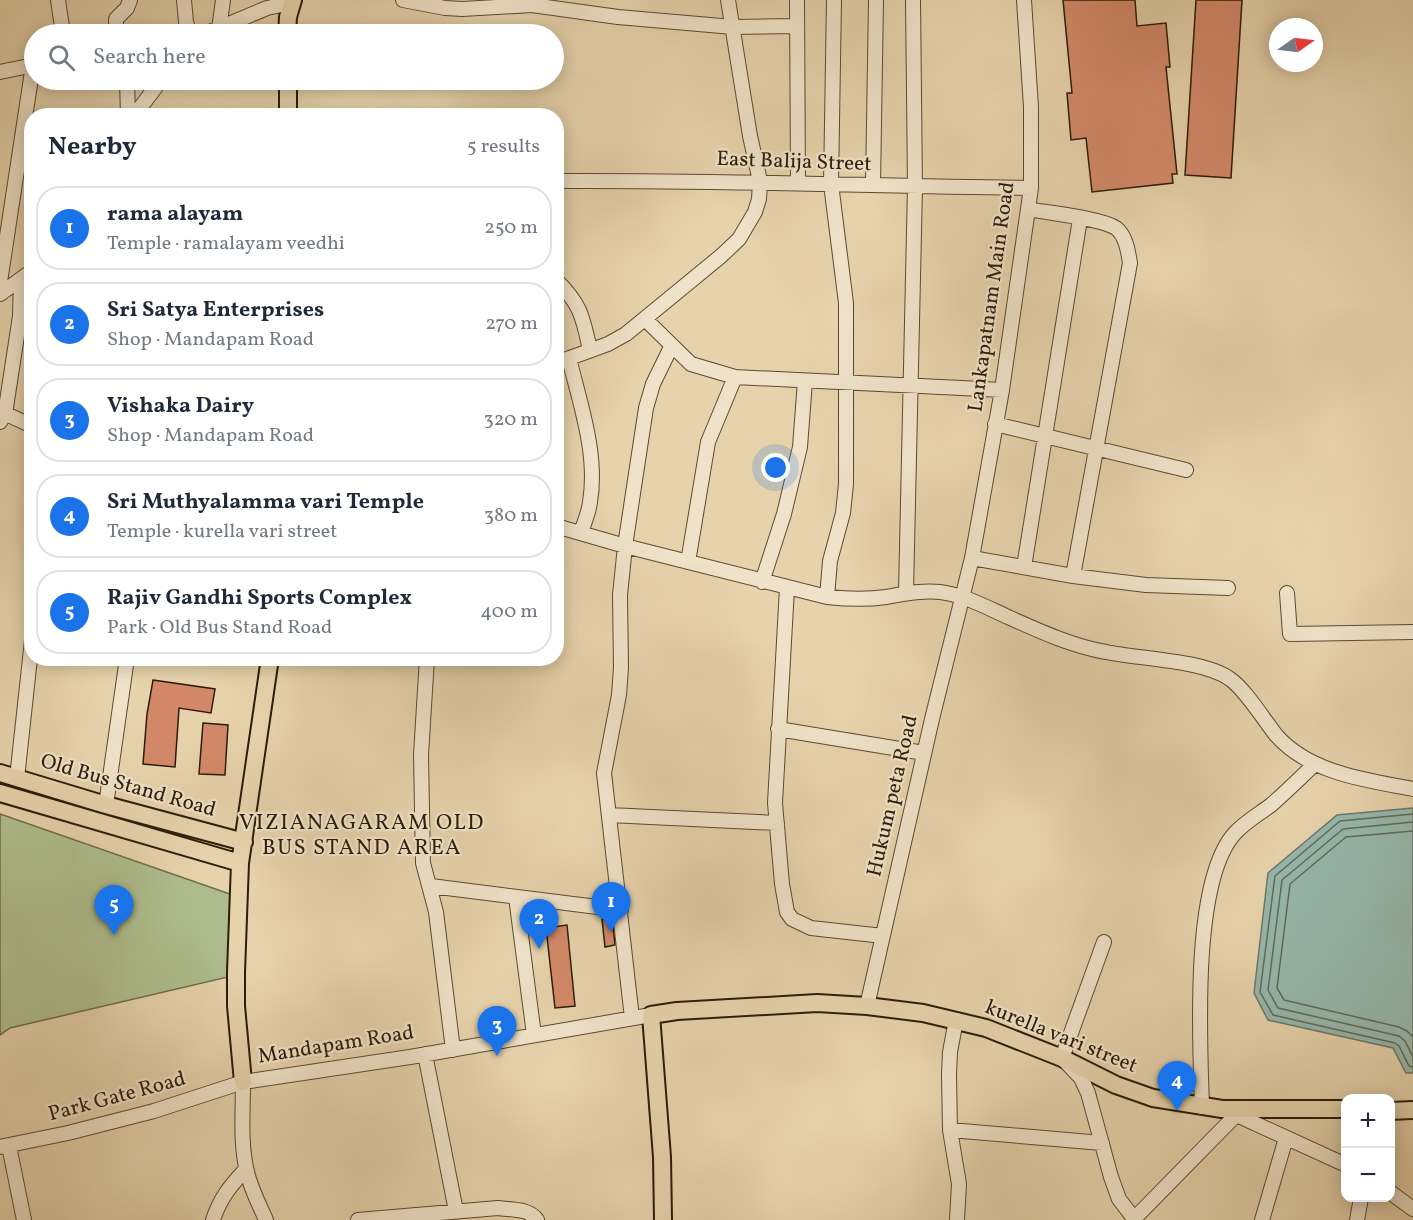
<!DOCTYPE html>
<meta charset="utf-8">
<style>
:root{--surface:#fff;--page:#f2f2f3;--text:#1f2937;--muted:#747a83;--line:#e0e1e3;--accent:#1a73e8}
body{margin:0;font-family:Vollkorn,serif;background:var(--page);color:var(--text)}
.controls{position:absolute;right:18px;bottom:18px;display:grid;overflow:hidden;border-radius:12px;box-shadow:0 3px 15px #0003}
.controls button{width:54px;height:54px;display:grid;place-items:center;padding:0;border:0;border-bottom:2px solid var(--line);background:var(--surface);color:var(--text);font:30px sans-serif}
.compass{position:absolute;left:1269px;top:18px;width:54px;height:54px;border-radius:50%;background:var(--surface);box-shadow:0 3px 15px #0003;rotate:76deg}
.you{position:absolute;left:776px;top:468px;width:21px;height:21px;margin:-15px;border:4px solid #fff;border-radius:50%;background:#1a73e8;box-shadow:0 0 0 9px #1a73e833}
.badge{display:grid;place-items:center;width:39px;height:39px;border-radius:50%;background:var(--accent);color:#fff;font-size:20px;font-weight:700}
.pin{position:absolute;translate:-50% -50px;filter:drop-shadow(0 2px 3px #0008)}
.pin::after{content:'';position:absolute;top:32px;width:21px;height:18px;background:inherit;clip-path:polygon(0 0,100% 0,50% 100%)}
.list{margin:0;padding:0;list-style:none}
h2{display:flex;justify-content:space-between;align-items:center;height:78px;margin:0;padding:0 24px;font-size:26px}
h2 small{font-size:20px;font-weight:400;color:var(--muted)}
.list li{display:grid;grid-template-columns:39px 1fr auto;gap:18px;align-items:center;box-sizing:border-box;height:84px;margin:0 12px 12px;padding:0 12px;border:2px solid var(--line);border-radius:24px}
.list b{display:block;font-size:22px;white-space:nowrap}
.list p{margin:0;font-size:20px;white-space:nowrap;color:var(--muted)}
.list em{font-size:20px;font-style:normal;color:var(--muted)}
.icon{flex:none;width:33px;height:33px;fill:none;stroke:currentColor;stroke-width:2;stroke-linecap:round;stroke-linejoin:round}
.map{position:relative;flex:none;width:1413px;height:1220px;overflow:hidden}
.search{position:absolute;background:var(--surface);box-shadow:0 3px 15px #0003;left:24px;top:24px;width:540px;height:66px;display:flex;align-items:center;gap:15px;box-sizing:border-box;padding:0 21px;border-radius:33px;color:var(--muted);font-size:22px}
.panel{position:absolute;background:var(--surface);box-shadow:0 3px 15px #0003;left:24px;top:108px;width:540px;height:558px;border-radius:24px}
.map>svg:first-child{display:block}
</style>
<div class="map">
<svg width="1413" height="1220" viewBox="0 0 1413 1220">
<rect width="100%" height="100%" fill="#e6d2ab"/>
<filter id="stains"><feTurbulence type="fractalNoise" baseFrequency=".00333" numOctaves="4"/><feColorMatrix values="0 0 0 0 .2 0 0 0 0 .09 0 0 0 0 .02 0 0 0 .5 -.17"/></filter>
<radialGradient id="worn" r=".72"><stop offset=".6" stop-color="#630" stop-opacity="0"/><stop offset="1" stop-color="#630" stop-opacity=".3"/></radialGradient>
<path fill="#aebd8e" stroke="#6d6c4b" stroke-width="1.5" d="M0 814 230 894 228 977 10 1028 0 1035Z"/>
<path fill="#96b7ac" stroke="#6c796a" stroke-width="1.5" d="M1413 808V1073H1406L1393 1048 1268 1020 1254 993 1268 873 1337 815Z"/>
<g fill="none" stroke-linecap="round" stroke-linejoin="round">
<path stroke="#616a5a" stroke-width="1.5" d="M1413 814 1340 821 1275 876 1260 992 1273 1015 1395 1043 1399 1046 1409 1066 1413 1067
M1413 822 1343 829 1282 880 1268 990 1278 1008 1399 1036 1405 1041 1413 1057
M1413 831 1346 837 1290 884 1277 988 1284 1000 1399 1027 1407 1031 1413 1037"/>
</g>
<path fill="#d38969" stroke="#2c1c08" stroke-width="1.5" d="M1063 0H1135L1137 26 1166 23 1170 67H1166L1177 174H1172L1173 183 1092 192 1086 138 1071 140 1067 93H1072Z
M1196 0H1242L1231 178 1185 175Z
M153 680 215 689 211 713 179 708 175 767 143 764 147 714Z
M203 723 228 725 225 775 199 774Z
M612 918 615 945 605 947 602 919Z
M567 925 575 1006 555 1008 546 928Z"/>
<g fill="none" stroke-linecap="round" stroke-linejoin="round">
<g stroke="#5a4a31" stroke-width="16">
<path id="minor" d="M58 0 63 34
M184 0 186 22 190 34
M403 0 445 8 462 9 532 5 618 17 733 27 797 26
M797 0 798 183
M219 29 223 0
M116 34V19L127 8 130 0
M205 34 267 8 292 3
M0 72 34 65
M127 80 128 116
M134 116 161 80
M556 181C715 180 873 186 1031 188
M873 185 876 0
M1028 209C1048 213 1101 218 1116 228 1126 236 1128 251 1130 263L1073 576
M556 280C581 304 583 318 590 350
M0 282 33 65
M0 294 32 271
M645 319 691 364 735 377 1002 390
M569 358C580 404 598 454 590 502 589 512 584 523 581 533
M556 363 608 344 626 334 721 256 739 239 755 212 759 199 760 181 750 136 728 0
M0 411 32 426
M0 422 5 414 20 316 21 281
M995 424 1186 470
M556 526 625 546 827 597C846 599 866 600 886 597 903 594 922 590 940 592 964 595 986 607 1008 617 1039 631 1072 646 1106 652 1139 659 1204 660 1230 679 1245 689 1264 720 1276 735 1309 773 1366 780 1413 789
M972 558 1073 576 1146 585 1228 588
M688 562 708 442 735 377
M1024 567 1080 219
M762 582 784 514 800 447 805 381
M787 588 775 803 782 884 787 912 792 919 811 928 883 936
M906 593 915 187 913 0
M1287 593 1290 634 1413 632
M827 597 830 561 843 513 846 484V303L831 184 834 0
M427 658 421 755 423 863 436 912 453 1050
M778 729 924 753
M17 778 32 640
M106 805 127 658
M609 815 777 823
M431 886 621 910
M516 897 534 1035
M1104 942 1062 1058 1081 1078 1088 1093 1111 1177 1119 1199 1135 1220
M867 1006 932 719 972 558 1002 390 1031 188V107L1024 0
M632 1018 604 773 619 695 621 668 620 595 625 546 646 408 653 384 671 347
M956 1020 950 1052 949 1074 950 1130 959 1184 957 1220
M425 1054 456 1211
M243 1082C243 1111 240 1143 247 1172 251 1189 259 1204 266 1220
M1202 1107C1200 1042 1191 881 1235 833 1245 822 1259 814 1271 805 1286 792 1300 778 1315 764
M1230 1112 1346 1165
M950 1130 1102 1143
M9 1146 24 1220
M0 1147 68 1133 154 1111 243 1082 410 1057 651 1015
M1390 1192 1413 1209
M213 1220C220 1198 231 1185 246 1169
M358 1220 498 1208C511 1210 529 1208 537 1220
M1133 1220 1236 1115
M1262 1220 1286 1138
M1357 1220 1361 1198"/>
</g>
<g stroke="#2c1c08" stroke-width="20">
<path id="major" d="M287 34 288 17 293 0
M288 80V116
M0 773 106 805 244 842
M0 793 240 863
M243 1082 236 1006V972L240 863 270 658
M1390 1111 1413 1110
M663 1220 662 1157 651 1015 677 1011 817 1003 867 1006 923 1013 986 1028 1062 1058 1116 1085 1153 1098 1222 1109H1346"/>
</g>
<use href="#minor" stroke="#efe2c8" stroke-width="14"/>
<use href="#major" stroke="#e6d2ab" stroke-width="16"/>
</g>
<g text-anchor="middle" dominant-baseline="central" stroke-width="4.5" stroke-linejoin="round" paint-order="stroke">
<g font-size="21" fill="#2c1c08" stroke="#efe2c8">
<text transform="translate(794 162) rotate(2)">East Balija Street</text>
<text transform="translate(992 297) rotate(-82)">Lankapatnam Main Road</text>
<text transform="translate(128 786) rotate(16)">Old Bus Stand Road</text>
<text transform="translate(893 796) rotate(-77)">Hukum peta Road</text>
<text transform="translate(1061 1037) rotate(22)">kurella vari street</text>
<text transform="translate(336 1045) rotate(-9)">Mandapam Road</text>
<text transform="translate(117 1097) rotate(-15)">Park Gate Road</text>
</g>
<g font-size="22" letter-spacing="1.5" fill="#2c1c08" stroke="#efe2c8">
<text x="362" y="823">VIZIANAGARAM OLD<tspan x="362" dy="25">BUS STAND AREA</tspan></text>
</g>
</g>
<rect width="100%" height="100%" filter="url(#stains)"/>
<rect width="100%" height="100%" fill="url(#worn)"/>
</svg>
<div class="controls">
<button>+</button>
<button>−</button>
</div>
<svg class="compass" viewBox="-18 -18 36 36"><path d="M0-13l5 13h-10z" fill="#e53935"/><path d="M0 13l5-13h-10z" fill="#747a83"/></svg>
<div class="you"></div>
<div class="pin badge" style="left:611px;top:932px">1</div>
<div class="pin badge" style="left:539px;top:949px">2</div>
<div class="pin badge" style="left:497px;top:1056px">3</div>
<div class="pin badge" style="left:1177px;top:1111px">4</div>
<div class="pin badge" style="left:114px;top:935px">5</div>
<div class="search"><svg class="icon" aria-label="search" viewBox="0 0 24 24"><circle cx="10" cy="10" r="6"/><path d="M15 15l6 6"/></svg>Search here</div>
<section class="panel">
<h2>Nearby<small>5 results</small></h2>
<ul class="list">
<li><span class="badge">1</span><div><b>rama alayam</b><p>Temple · ramalayam veedhi</p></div><em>250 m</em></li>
<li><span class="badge">2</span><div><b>Sri Satya Enterprises</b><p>Shop · Mandapam Road</p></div><em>270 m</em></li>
<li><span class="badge">3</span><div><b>Vishaka Dairy</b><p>Shop · Mandapam Road</p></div><em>320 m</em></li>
<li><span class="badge">4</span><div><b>Sri Muthyalamma vari Temple</b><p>Temple · kurella vari street</p></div><em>380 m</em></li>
<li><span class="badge">5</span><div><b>Rajiv Gandhi Sports Complex</b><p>Park · Old Bus Stand Road</p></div><em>400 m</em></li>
</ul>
</section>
</div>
